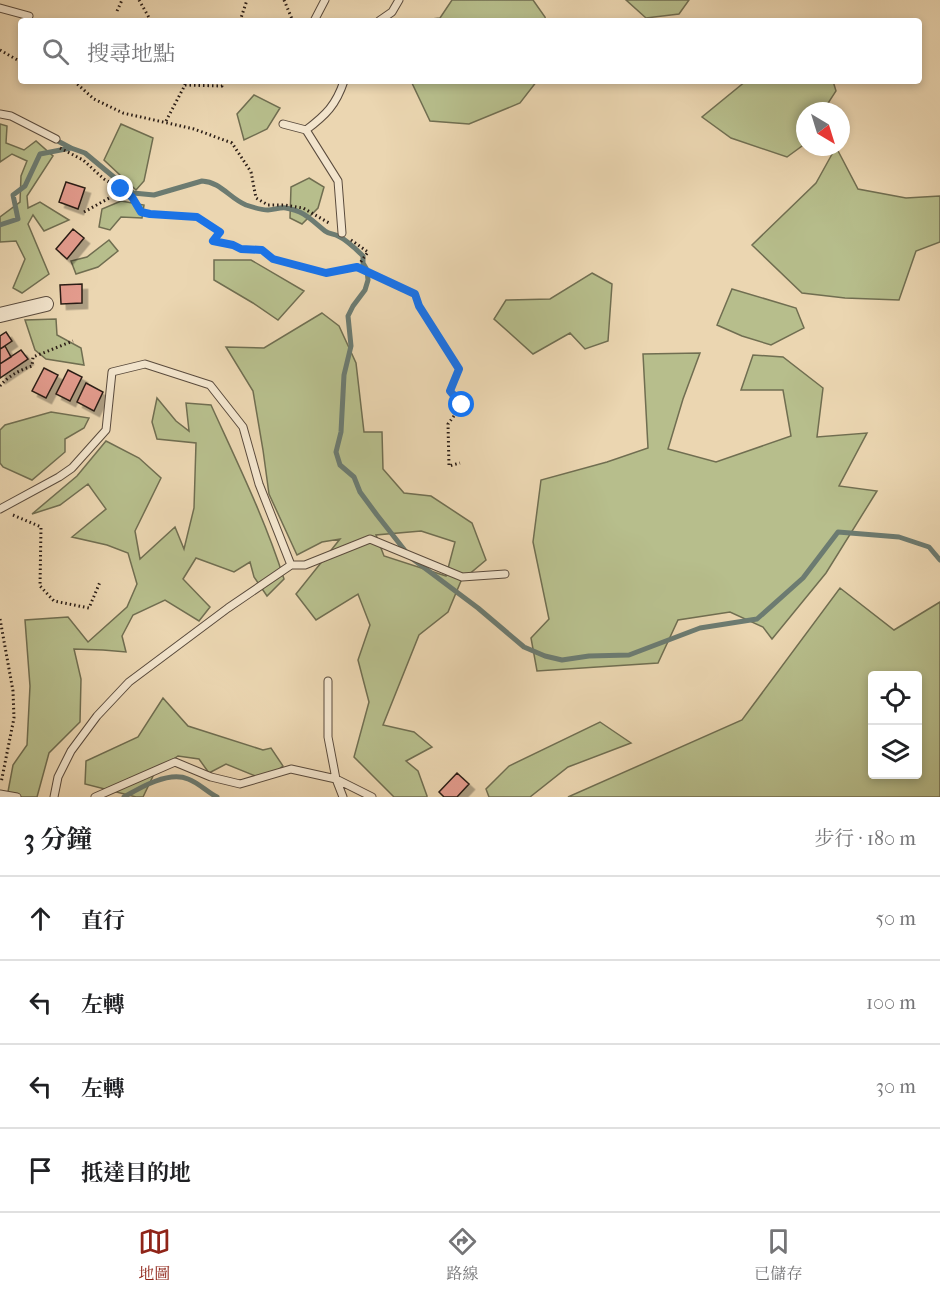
<!DOCTYPE html>
<html lang="zh-TW">
<meta charset="utf-8">
<style>
:root{--surface:#fff;--page:#f6f6f6;--text:#202124;--muted:#757577;--line:#e0e0e0;--accent:#8f2418}
body{margin:0;font-family:"IM FELL French Canon","Noto Serif TC",serif;background:var(--page);color:var(--text)}
.controls{position:absolute;right:18px;bottom:18px;display:grid;overflow:hidden;border-radius:6px;box-shadow:0 3px 9px #0003}
.controls button{width:54px;height:54px;display:grid;place-items:center;padding:0;border:0;border-bottom:2px solid var(--line);background:var(--surface);color:var(--text);font:30px sans-serif}
.compass{position:absolute;left:796px;top:102px;width:54px;height:54px;border-radius:50%;background:var(--surface);box-shadow:0 3px 9px #0003;rotate:142deg}
.stop{position:absolute;width:18px;height:18px;margin:-14px;border:4px solid #1a73e8;border-radius:50%;background:#fff}
.stop.end{background:#1a73e8;border-color:#fff;box-shadow:0 2px 6px #0008}
.list{margin:0;padding:0;list-style:none}
h2{display:flex;justify-content:space-between;align-items:center;height:78px;margin:0;padding:0 24px;font-size:26px}
h2 small{font-size:20px;font-weight:400;color:var(--muted)}
.list li{display:grid;grid-template-columns:39px 1fr auto;gap:18px;align-items:center;box-sizing:border-box;height:84px;padding:0 24px;border-top:2px solid var(--line)}
.list b{display:block;font-size:22px;white-space:nowrap}
.list em{font-size:20px;font-style:normal;color:var(--muted)}
.icon{flex:none;width:33px;height:33px;fill:none;stroke:currentColor;stroke-width:2;stroke-linecap:round;stroke-linejoin:round}
.map{position:relative;flex:none;width:940px;height:797px;overflow:hidden}
.search{position:absolute;background:var(--surface);box-shadow:0 3px 9px #0003;left:18px;right:18px;top:18px;height:66px;display:flex;align-items:center;gap:15px;box-sizing:border-box;padding:0 21px;border-radius:6px;color:var(--muted);font-size:22px}
.sheet{height:414px;background:var(--surface)}
nav{display:flex;justify-content:space-around;align-items:center;box-sizing:border-box;height:84px;border-top:2px solid var(--line);background:var(--surface);font-size:16px;color:var(--muted)}
nav a{display:grid;justify-items:center;gap:3px}
nav .on{color:var(--accent)}
.map>svg:first-child{display:block}
</style>
<div class="map">
<svg width="940" height="797" viewBox="0 0 940 797">
<defs>
<filter id="shadow"><feDropShadow dx="5.5" dy="5.5" stdDeviation="0" flood-color="#0004"/></filter>
</defs>
<rect width="100%" height="100%" fill="#ebd6b1"/>
<filter id="stains"><feTurbulence type="fractalNoise" baseFrequency=".00333" numOctaves="4"/><feColorMatrix values="0 0 0 0 .2 0 0 0 0 .09 0 0 0 0 .02 0 0 0 .5 -.17"/></filter>
<radialGradient id="worn" r=".72"><stop offset=".6" stop-color="#630" stop-opacity="0"/><stop offset="1" stop-color="#630" stop-opacity=".3"/></radialGradient>
<path fill="#b7be8c" stroke="#706e51" stroke-width="1.5" fill-rule="evenodd" d="M452 0H533L545 17 546 21H414L440 18Z
M626 0H689L679 14 646 18Z
M411 81H537L520 103 469 124 430 121Z
M746 81H833L836 91 823 111H805V141L802 146 787 157 731 138 702 117Z
M254 95 280 108 267 129 244 140 237 114Z
M0 124 7 126 6 143 24 150 36 141 53 156 27 196 28 208 40 202 69 220 44 231 33 215 28 224 49 274 22 293 13 288 25 259 16 241 0 242V217L20 202 21 176 27 161 12 154 0 162Z
M121 124 153 138 144 181 136 190 104 160Z
M836 147 858 189 906 198 940 196V242L916 251 899 300 845 298 802 293 752 245 816 183Z
M309 178 324 187 318 208 302 224 290 218 291 187Z
M121 201 144 205 142 218 121 217 110 230 99 227 102 209Z
M109 240 118 251 98 267 76 274 71 261 87 257Z
M214 260H251L304 291 278 320 253 303 214 280Z
M592 273 612 284 608 341 585 349 570 333 533 354 494 319 506 300 550 299Z
M732 289 796 308 804 328 771 345 742 336 717 325Z
M322 313 339 326 356 363 364 432H382L383 469 404 493 431 496 472 523 486 560 461 581 448 612 419 635 383 725 414 732 432 747 406 761 418 771 427 796V797H394L354 757 369 702 358 660 370 625 358 594 316 620 296 594 340 539 322 542 297 555 269 494 263 450 253 391 226 347 264 348ZM421 531 455 542 446 576 384 556 376 535Z
M56 319 57 335 81 348 84 365 46 359 35 350 25 320Z
M700 353 683 399 668 449 716 462 791 436 783 390H741L753 355 783 357 823 388 817 437 867 433 839 486 877 491 826 573 772 639 763 627 730 612 678 620 658 663 537 671 531 638 549 619 533 542 541 480 607 462 648 448 643 354Z
M157 398 176 421 189 431 186 403 211 405C237 462 265 519 284 579L267 596 254 577 250 562 234 572 196 558 183 579 210 607 199 621 165 600 133 615 122 636 126 652 103 650 74 649 81 679 80 722 49 753 37 797H7L13 765 27 745 30 686 25 620 68 617 88 642 127 607 137 584 128 553 107 545 72 537 106 509 88 484 60 505 32 514 77 476 106 441 139 458 161 478 135 531 140 559 175 527 184 549 194 508 196 443 157 439 152 422Z
M51 412 89 418 84 428 65 439V452L32 480 3 467 0 463V430L5 425Z
M840 588 894 630 940 602V797H568L742 720ZM872 676H918V774H872Z
M163 698 188 726 263 750 271 748 283 766 265 780 226 764 209 773 199 759 178 756 155 772 143 797H136L85 784 86 761 138 737Z
M600 722 631 743 568 767 530 797H489L486 789 509 766Z"/>
<g fill="none" stroke-linecap="round" stroke-linejoin="round">
<path stroke="#6c7b71" stroke-width="5" d="M54 139 71 148
M0 225 18 219 13 195 25 186 40 154 71 148 85 153 133 193 154 195 202 181C221 182 229 198 246 205 252 207 261 210 268 210 274 210 280 207 286 208 305 211 312 221 325 231 329 234 334 234 338 236 347 240 356 249 363 256V263L367 270 368 280 365 290 353 306 348 316 351 346 344 375 341 432 336 452 340 465 354 477 360 492 377 515 410 557 478 608 524 647 545 656 562 660 589 656 629 655 700 628 757 619 803 578 838 532 899 537 929 547 940 560
M124 797C141 787 169 771 188 779 199 783 207 792 217 797"/>
</g>
<path fill="#e39b8d" stroke="#2a1d16" stroke-width="1.5" filter="url(#shadow)" d="M66 182 85 188 78 209 59 202Z
M73 229 84 238 67 259 56 249Z
M82 284V303L61 304 60 285Z
M6 332 12 341 0 349V336Z
M5 346 11 357 0 364V349Z
M21 350 28 359 0 378V364Z
M44 368 58 375 46 398 32 391Z
M68 370 82 377 70 401 56 394Z
M86 383 103 392 94 411 77 402Z
M457 773 469 784 457 797H444L439 792Z"/>
<g fill="none" stroke-linecap="round" stroke-linejoin="round">
<g stroke="#5a4b3d" stroke-width="9">
<path id="lane" d="M0 8 29 16
M314 21 325 0
M379 21 392 12 399 0
M0 114 11 116 56 139
M283 124 306 130 338 181 342 233
M306 130C326 115 336 105 344 81
M0 509 59 477 72 468 106 430 112 372 145 364 210 385 243 427 259 484 291 565H305L370 539 462 577 505 574
M328 681V737L336 779 343 797
M0 794 17 797
M54 797 58 777 71 751 97 716 129 682 228 608 291 565
M95 797 175 762 211 777 240 784 291 769 336 779 372 797"/>
</g>
<g stroke="#5a4b3d" stroke-width="16">
<path id="street" d="M0 315 46 304"/>
</g>
<path stroke="#2a1d16" stroke-width="3" stroke-dasharray="1.5 3" stroke-linecap="butt" d="M139 0 151 21
M284 0 292 19
M117 11 122 0
M240 21 247 0
M0 50 21 62
M74 81 94 99 123 113 194 129 232 143 251 172 256 198 268 205H285L303 208 329 223
M185 85 222 86 223 81
M166 121 185 85V81
M60 148 83 160 104 179 121 189 132 197 141 212 150 214 197 217 220 232 213 241 241 249 262 250 273 259 326 273 357 267 415 294 419 306 459 369 450 391 462 405 448 424 449 466 460 463
M84 212 120 192 121 189
M351 240 368 252 357 267
M0 386C8 376 20 370 32 366L33 357 73 341
M13 515 41 527 40 586 54 601 89 608 100 582
M0 619 13 691 14 718 1 783"/>
<use href="#lane" stroke="#f2e4cc" stroke-width="7"/>
<use href="#street" stroke="#f2e4cc" stroke-width="14"/>
</g>
<g fill="none" stroke-linecap="round" stroke-linejoin="round">
<path stroke="#1a73e8" stroke-width="8" d="M121 189 132 197 141 212 150 214 197 217 220 232 213 241 233 245 241 249 262 250 273 259 326 273 357 267 415 294 419 306 459 369 450 391 462 405"/>
</g>
<rect width="100%" height="100%" filter="url(#stains)"/>
<rect width="100%" height="100%" fill="url(#worn)"/>
</svg>
<div class="controls">
<button><svg class="icon" aria-label="locate" viewBox="0 0 24 24"><circle cx="12" cy="12" r="6"/><path d="M12 2v4M12 18v4M2 12h4M18 12h4"/></svg></button>
<button><svg class="icon" aria-label="layers" viewBox="0 0 24 24"><path d="M12 4l9 5-9 5-9-5zM3 14l9 5 9-5"/></svg></button>
</div>
<svg class="compass" viewBox="-18 -18 36 36"><path d="M0-13l5 13h-10z" fill="#e53935"/><path d="M0 13l5-13h-10z" fill="#757577"/></svg>
<div class="stop" style="left:462px;top:405px"></div>
<div class="stop end" style="left:121px;top:189px"></div>
<div class="search"><svg class="icon" aria-label="search" viewBox="0 0 24 24"><circle cx="10" cy="10" r="6"/><path d="M15 15l6 6"/></svg>搜尋地點</div>
</div>
<section class="sheet">
<h2>3 分鐘<small>步行 · 180 m</small></h2>
<ul class="list">
<li><svg class="icon" aria-label="ahead" viewBox="0 0 24 24"><path d="M12 20V5M6 11l6-6 6 6"/></svg><div><b>直行</b></div><em>50 m</em></li>
<li><svg class="icon" aria-label="left" viewBox="0 0 24 24"><path d="M17 20v-9H6M10 6l-5 5 5 5"/></svg><div><b>左轉</b></div><em>100 m</em></li>
<li><svg class="icon" aria-label="left" viewBox="0 0 24 24"><path d="M17 20v-9H6M10 6l-5 5 5 5"/></svg><div><b>左轉</b></div><em>30 m</em></li>
<li><svg class="icon" aria-label="arrive" viewBox="0 0 24 24"><path d="M6 21V4h12l-3 4 3 4H6"/></svg><div><b>抵達目的地</b></div></li>
</ul>
</section>
<nav>
<a class="on"><svg class="icon" aria-label="map" viewBox="0 0 24 24"><path d="M3 6l6-2 6 2 6-2v14l-6 2-6-2-6 2zM9 4v14M15 6v14"/></svg>地圖</a>
<a><svg class="icon" aria-label="directions" viewBox="0 0 24 24"><path d="M12 3l9 9-9 9-9-9zM9 14v-3h6M13 9l2 2-2 2"/></svg>路線</a>
<a><svg class="icon" aria-label="saved" viewBox="0 0 24 24"><path d="M7 4h10v16l-5-4-5 4z"/></svg>已儲存</a>
</nav>
